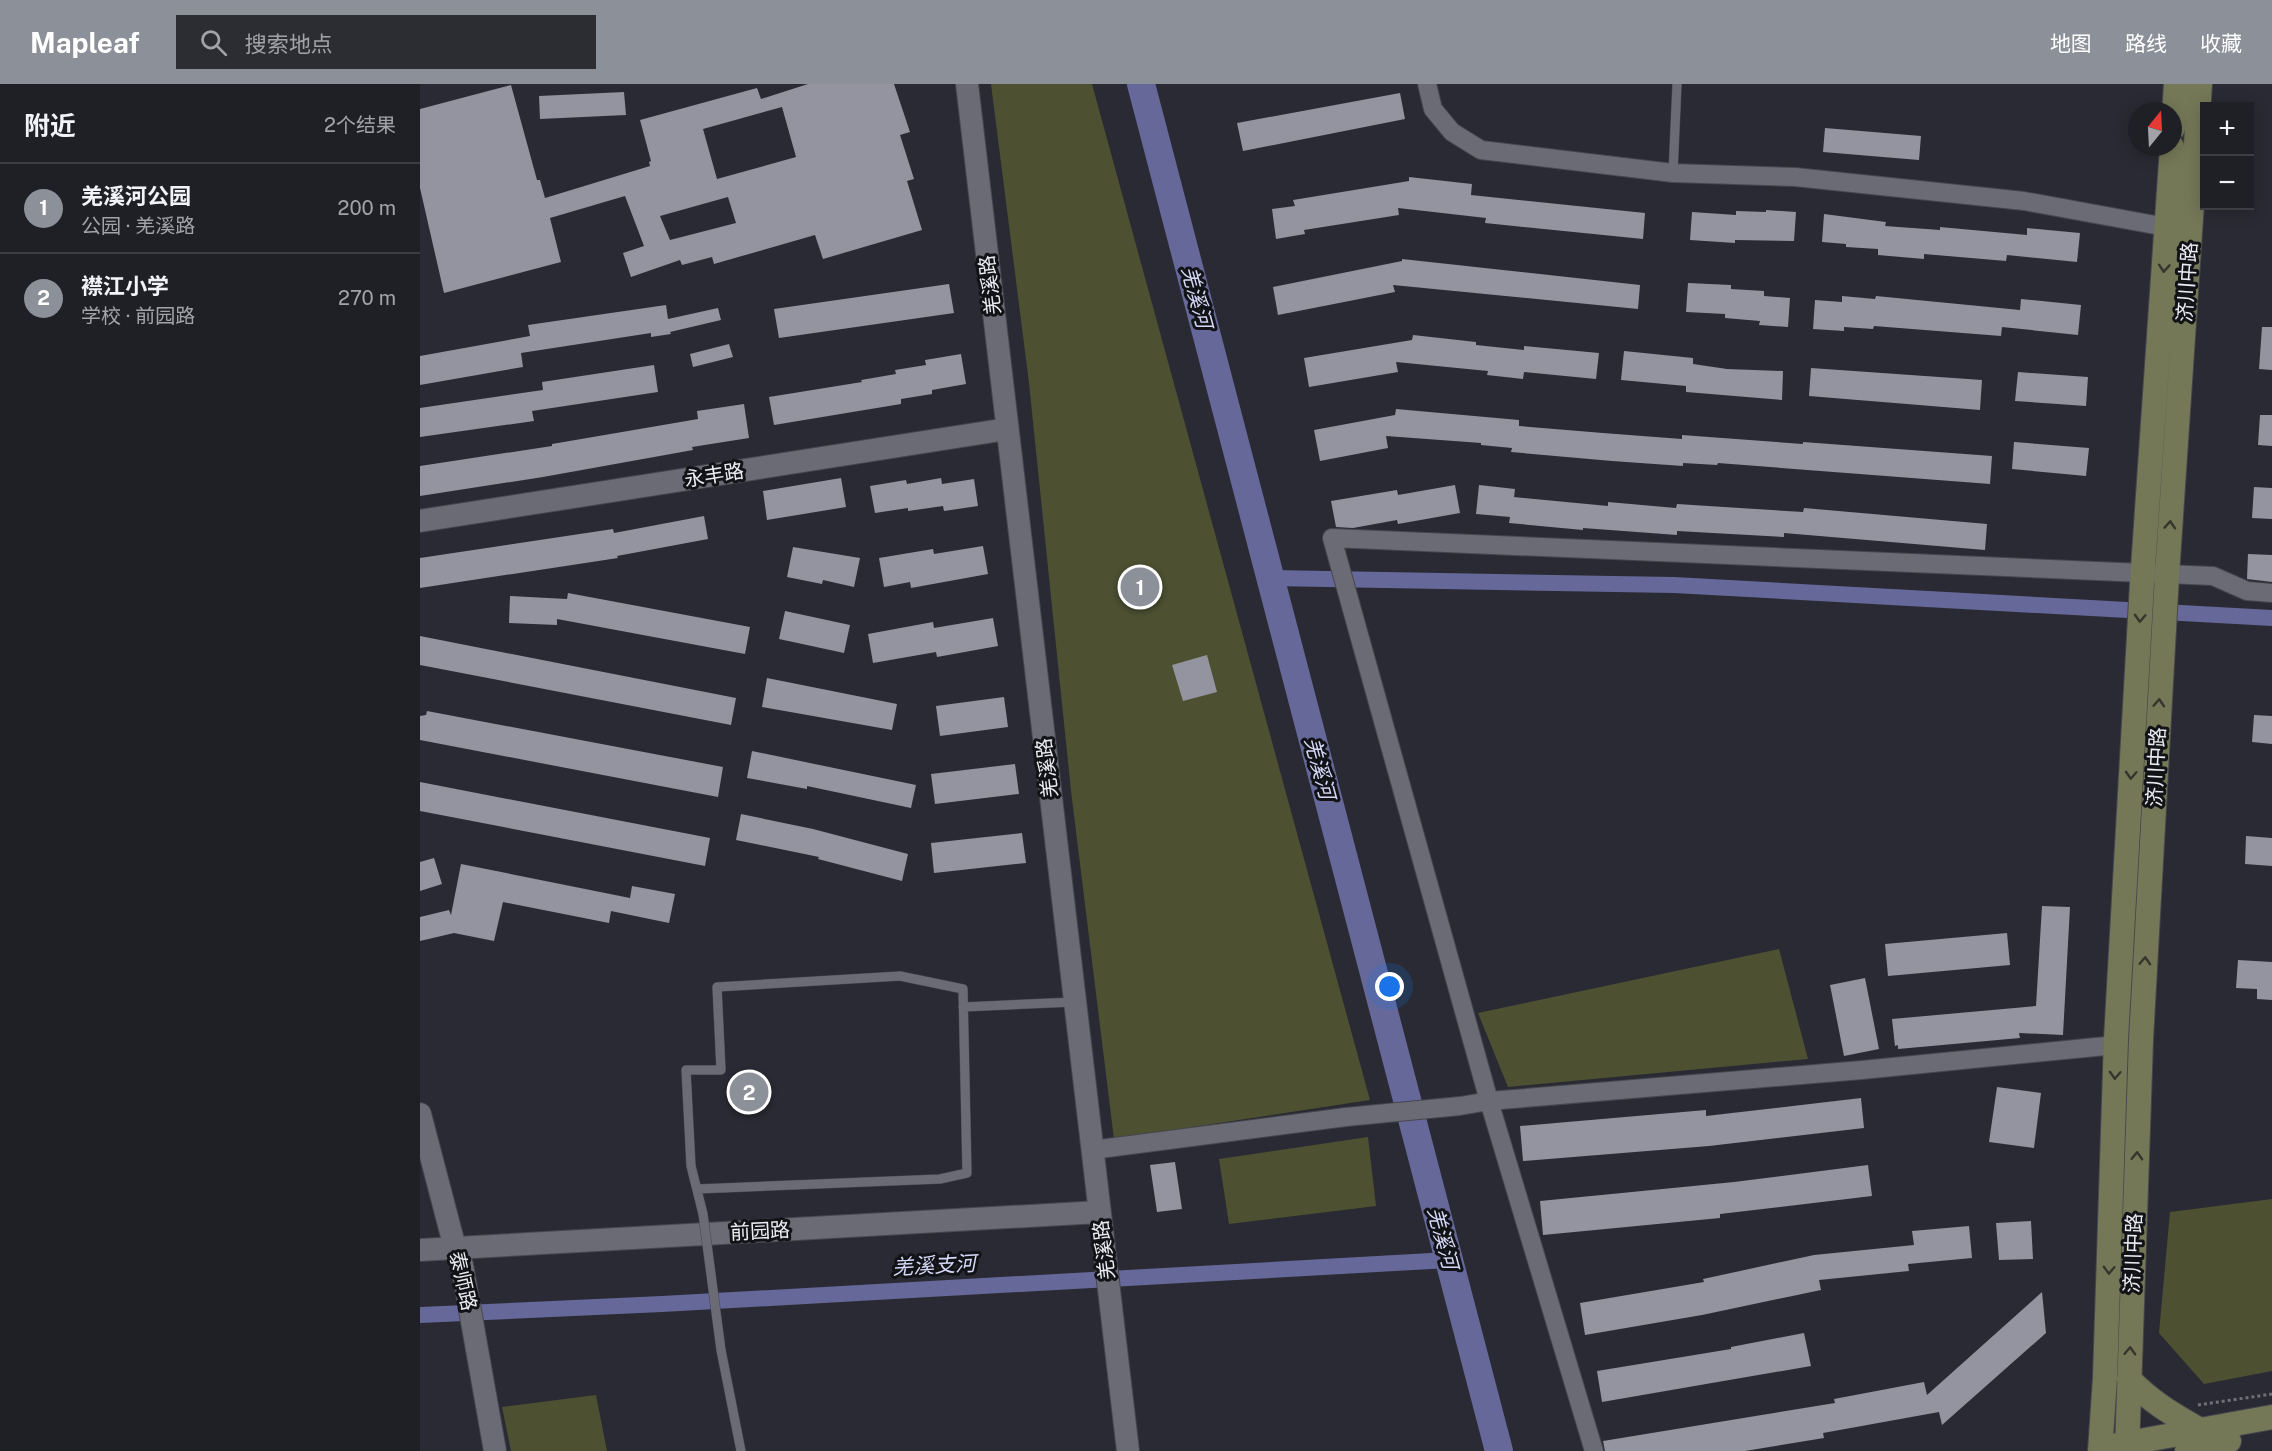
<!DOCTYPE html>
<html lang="zh">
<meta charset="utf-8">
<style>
:root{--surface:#1f2026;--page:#2c2d32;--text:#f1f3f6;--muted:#a1a3a7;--line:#3c3e43;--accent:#8c9099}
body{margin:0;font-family:"Public Sans","Noto Sans SC",sans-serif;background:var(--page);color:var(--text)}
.controls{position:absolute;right:18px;top:18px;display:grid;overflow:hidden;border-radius:0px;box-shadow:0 3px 15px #0003}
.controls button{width:54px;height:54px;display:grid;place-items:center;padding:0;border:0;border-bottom:2px solid var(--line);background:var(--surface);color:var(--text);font:30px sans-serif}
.compass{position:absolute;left:1708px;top:18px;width:54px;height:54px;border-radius:50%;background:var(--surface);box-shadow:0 3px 15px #0003;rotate:18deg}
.you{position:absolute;left:970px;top:903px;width:21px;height:21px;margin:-15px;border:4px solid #fff;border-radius:50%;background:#1a73e8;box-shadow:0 0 0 9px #1a73e833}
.badge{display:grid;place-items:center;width:39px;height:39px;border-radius:50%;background:var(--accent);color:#fff;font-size:20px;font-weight:700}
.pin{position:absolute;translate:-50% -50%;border:3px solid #fff;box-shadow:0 2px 6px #0006}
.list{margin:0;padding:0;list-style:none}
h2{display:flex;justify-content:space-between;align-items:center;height:78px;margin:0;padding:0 24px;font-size:26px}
h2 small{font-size:20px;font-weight:400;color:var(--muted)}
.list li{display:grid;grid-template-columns:39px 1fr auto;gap:18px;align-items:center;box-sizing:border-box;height:90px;padding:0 24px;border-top:2px solid var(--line)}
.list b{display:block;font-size:22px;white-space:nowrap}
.list p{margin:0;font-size:20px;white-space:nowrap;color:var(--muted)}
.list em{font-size:20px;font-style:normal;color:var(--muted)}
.icon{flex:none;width:33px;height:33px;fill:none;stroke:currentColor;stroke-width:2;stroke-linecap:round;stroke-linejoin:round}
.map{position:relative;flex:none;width:1852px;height:1367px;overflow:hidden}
header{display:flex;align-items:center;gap:36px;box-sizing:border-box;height:84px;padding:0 30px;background:var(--accent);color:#fff}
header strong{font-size:28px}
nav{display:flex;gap:33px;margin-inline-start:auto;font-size:21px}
.search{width:420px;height:54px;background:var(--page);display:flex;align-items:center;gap:15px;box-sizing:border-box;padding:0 21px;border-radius:0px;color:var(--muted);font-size:22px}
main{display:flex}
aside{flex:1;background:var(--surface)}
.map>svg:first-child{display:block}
</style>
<header>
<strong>Mapleaf</strong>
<div class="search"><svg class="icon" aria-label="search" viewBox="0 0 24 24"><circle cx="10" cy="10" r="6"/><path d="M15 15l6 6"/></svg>搜索地点</div>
<nav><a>地图</a><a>路线</a><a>收藏</a></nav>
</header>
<main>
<aside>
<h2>附近<small>2个结果</small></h2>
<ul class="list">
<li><span class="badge">1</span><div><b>羌溪河公园</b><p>公园 · 羌溪路</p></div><em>200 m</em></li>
<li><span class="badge">2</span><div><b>襟江小学</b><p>学校 · 前园路</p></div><em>270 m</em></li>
</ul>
</aside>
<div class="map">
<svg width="1852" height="1367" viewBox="0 0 1852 1367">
<rect width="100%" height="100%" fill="#292a33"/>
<path fill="#4d5132" d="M571 0H672L950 1016 694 1055 651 707 609 299Z
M1359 865 1388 975 1088 1003 1058 929Z
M948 1053 956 1122 809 1140 799 1075Z
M1852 1115V1287L1784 1300 1739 1249 1750 1128Z
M176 1311 187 1367H91L82 1323Z"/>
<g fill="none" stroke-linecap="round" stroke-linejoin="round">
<path stroke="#666899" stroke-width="16" d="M851 494 1254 501 1852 534
M0 1231 242 1220 1029 1176"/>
<path stroke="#666899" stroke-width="28" d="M721 0 1079 1367"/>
</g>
<path fill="#93949f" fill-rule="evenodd" d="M388 0H474L490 48 480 51 494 95 487 97 502 146 403 175 395 151 294 180 292 173 262 181 260 176 211 193 203 169 224 162 205 112 130 134 141 178 24 209 0 104V25L91 1 117 96H120L125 114 230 82 229 78 231 77 220 36 337 4 341 15ZM362 23 376 73 297 95 283 45ZM308 113 316 139 250 156 240 132Z
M204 8 206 31 120 35 119 12Z
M980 9 985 35 823 67 817 39Z
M1405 44 1501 52 1499 76 1403 68Z
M989 93 1052 100 1051 111 1225 129 1223 155 1065 139 1066 134 978 124 979 131 884 146 885 150 856 155 852 125 875 122 873 116 989 97Z
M1346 126 1376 128 1374 157 1315 156V159L1270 156 1272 128 1316 131V127L1346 128Z
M1404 130 1466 138 1465 142 1520 146V143L1607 151V144L1660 149 1657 178 1587 171 1586 177 1504 170V175L1458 171V165L1426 163V160L1402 158Z
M982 175 1220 201 1218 225 973 201 975 208 858 231 853 203 982 177Z
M1268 199 1311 201V205L1344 207V212L1370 214 1368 243 1339 241 1340 237 1305 234V230L1266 228Z
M529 200 534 229 359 254 354 225Z
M1422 212 1455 215 1456 212 1600 226 1601 215 1661 221 1658 251 1582 243 1581 252 1454 242 1453 245 1424 243V247L1393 245 1395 216 1422 218Z
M246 221 248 235 298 224 301 236 250 248 251 250 231 253V249L101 269 103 283 0 301V272L110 252 108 241Z
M1842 243H1852V286L1839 285Z
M993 251 1056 258V261L1104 266V262L1179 269 1176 295 1104 288 1103 295 1067 291 1068 287 976 278 978 288 889 303 884 274 992 256Z
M309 260 313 273 273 283 270 270Z
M1204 267 1273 274V280L1307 285 1363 287 1362 316 1266 308V302L1201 296Z
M541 270 546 300 512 306V310L481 315V320L354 341 349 313 442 298 441 296 476 290 475 286 506 281 505 276Z
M234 281 238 308 112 327 114 337 0 353V324L123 306 122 298Z
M1391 284 1562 296 1560 326 1389 312Z
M1598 288 1668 293 1666 322 1595 317Z
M324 320 329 354 272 363 273 366 123 393 0 412V382L132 362V360L278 335 277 327Z
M976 325 1099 336V342L1183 349 1262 355V351L1383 360V358L1572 372 1570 400 1298 379 1297 381 1263 379V382L1192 377 1091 368 1092 364 1061 361V359L966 352 968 364 900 377 894 346 975 331Z
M1840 331H1852V362L1838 361Z
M1594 358 1669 364 1666 392 1592 385Z
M421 394 426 423 347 436 343 407Z
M521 394 522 400 554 395 558 422 524 427 523 422 488 427V424L455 429 450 402 486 396 487 400Z
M1035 401 1040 429 978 440 977 436 933 444 916 443 911 417 977 406 978 411Z
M1059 401 1095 405 1094 413 1188 422V418L1256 424 1257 420 1383 428 1384 424 1567 440 1565 466 1364 449V453L1257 447V451L1163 444V446L1089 439 1090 433 1056 430Z
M1834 403 1852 404V435L1832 434Z
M284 432 288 455 197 472 198 474 0 504V474L193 445 194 449Z
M563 462 568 490 491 504 490 498 464 503 459 474 513 465 514 470Z
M373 463 440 474 434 503 403 496 402 500 367 493Z
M1828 470 1852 471V498L1827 495Z
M148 509 330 543 325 570 137 535V541L89 539 90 512 147 515Z
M365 527 430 541 424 569 359 555Z
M573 534 578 562 517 573 516 568 453 579 448 550 513 538 514 544Z
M0 552 316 614 311 641 0 581Z
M787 571 797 608 763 617 752 581Z
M347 594 477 620 472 646 342 623Z
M584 613 588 643 520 652 516 622Z
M7 627 303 683 298 713 0 656V632L6 631Z
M1834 631 1852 632V660L1832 658Z
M332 667 496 701 491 724 387 702V705L327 694Z
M595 680 599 710 515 720 511 690Z
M0 698 290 754 285 782 0 727Z
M321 730 393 745 488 770 482 797 398 775 399 773 316 756Z
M602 749 606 779 514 789 511 759Z
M1826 752 1852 754V782L1825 780Z
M14 774 22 800 0 807V778Z
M41 780 210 814 212 802 255 810 249 839 191 827 189 839 83 818 74 857 34 849 0 857V833L29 826 31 831Z
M1622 822 1650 823 1643 951 1599 949 1600 954 1478 965V961L1475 962 1472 935 1616 922Z
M1587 849 1590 881 1468 892 1465 860Z
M1818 876 1852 878V916L1837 915V905L1816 904Z
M1445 894 1459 965 1424 972 1410 901Z
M1577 1003 1621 1009 1614 1064 1569 1058Z
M1441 1014 1444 1044 1289 1062 1103 1077 1100 1042 1286 1026V1032Z
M755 1078 762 1125 737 1128 730 1081Z
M1448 1081 1452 1112 1300 1130V1134L1123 1151 1120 1117 1314 1098Z
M1611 1137 1613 1175 1579 1176 1576 1139Z
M1549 1142 1552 1174 1488 1180 1489 1187 1399 1196 1401 1206 1282 1231 1165 1251 1160 1219 1284 1198 1283 1195 1394 1171 1494 1161 1492 1147Z
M1622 1208 1626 1249 1522 1341 1519 1328 1403 1349 1404 1354 1325 1367H1185L1183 1357 1415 1319 1414 1315 1504 1298 1507 1311Z
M1384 1249 1391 1282 1182 1318 1177 1287 1311 1265V1263Z"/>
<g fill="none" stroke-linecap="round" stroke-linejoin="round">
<g stroke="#46464e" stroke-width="10">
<path id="service" d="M1253 89 1257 0
M543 923 654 918
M277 1105 520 1095 547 1089 543 905 480 892 297 903 301 986H266L271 1082 283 1130
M301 1266 321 1367"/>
</g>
<g stroke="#46464e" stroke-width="20">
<path id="minor" d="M1007 0 1013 25 1032 48 1061 66 1253 89 1375 93 1604 117 1757 145
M672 1066 926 1033 1040 1022 1069 1017 1442 986 1696 961
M1174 1367 1069 1017 912 454 1793 492 1827 507 1852 509"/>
</g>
<g stroke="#46464e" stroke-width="24">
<path id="tertiary" d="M547 0 708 1367
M0 437 587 345
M0 1030 35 1164 42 1181 75 1367
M0 1166 679 1128"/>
</g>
<g stroke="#46464e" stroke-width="26">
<path id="secondary" d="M1753 44 1756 0
M1709 1295C1731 1318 1752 1330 1780 1346
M1692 1362 1852 1333
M1680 1367 1685 1294 1696 955 1722 499 1752 63
M1707 1367 1721 956 1747 491 1780 0
M1767 1367 1809 1357"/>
</g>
<path stroke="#707078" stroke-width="3" stroke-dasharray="3 3" stroke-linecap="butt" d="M1778 1321 1852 1310"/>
<use href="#service" stroke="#6a6b75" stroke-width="9"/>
<use href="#minor" stroke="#6a6b75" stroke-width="18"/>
<use href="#tertiary" stroke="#6a6b75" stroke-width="22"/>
<use href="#secondary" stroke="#757857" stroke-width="24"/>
<g stroke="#46464e" stroke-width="10" stroke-linecap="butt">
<path id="service-bridge" d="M283 1130 301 1266"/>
</g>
<use href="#service-bridge" stroke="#6a6b75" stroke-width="9"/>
</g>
<defs><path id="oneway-chevron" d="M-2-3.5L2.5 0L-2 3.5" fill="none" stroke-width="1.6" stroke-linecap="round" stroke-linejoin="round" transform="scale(1.5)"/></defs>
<g stroke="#35362d">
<use href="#oneway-chevron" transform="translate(1744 184) rotate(94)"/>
<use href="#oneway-chevron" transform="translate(1750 441) rotate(-86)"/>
<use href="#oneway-chevron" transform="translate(1720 534) rotate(93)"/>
<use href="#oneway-chevron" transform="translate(1739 619) rotate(-87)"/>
<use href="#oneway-chevron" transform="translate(1711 691) rotate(93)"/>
<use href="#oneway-chevron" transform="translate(1725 877) rotate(-87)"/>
<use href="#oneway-chevron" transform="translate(1695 991) rotate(92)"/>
<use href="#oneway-chevron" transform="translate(1717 1072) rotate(-88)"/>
<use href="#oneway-chevron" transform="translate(1689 1186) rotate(92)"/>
<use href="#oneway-chevron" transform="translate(1710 1267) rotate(-88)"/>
</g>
<g text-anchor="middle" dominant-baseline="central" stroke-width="6" stroke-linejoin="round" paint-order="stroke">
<g font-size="20" fill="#ebebf1" stroke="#121317">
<text transform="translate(1767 198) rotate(-86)">济川中路</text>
<text transform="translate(570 201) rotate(-97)">羌溪路</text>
<text transform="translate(294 391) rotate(-9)">永丰路</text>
<text transform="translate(1736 683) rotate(-87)">济川中路</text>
<text transform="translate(627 684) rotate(-97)">羌溪路</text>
<text transform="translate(340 1147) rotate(-3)">前园路</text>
<text transform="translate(684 1166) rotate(-97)">羌溪路</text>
<text transform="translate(1713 1169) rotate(-88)">济川中路</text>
<text transform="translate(43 1197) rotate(77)">泰师路</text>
</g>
<g font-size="21" font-style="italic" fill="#d5d8f7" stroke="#121317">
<text transform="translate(777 213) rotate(75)">羌溪河</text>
<text transform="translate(900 684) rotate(75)">羌溪河</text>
<text transform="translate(1023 1154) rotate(75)">羌溪河</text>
<text transform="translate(514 1181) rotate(-3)">羌溪支河</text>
</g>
</g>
</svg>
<div class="controls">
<button>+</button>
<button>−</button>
</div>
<svg class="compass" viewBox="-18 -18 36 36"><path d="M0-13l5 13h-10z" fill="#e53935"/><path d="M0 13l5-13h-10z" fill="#a1a3a7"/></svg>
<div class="you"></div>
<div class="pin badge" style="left:720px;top:503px">1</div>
<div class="pin badge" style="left:329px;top:1008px">2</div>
</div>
</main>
